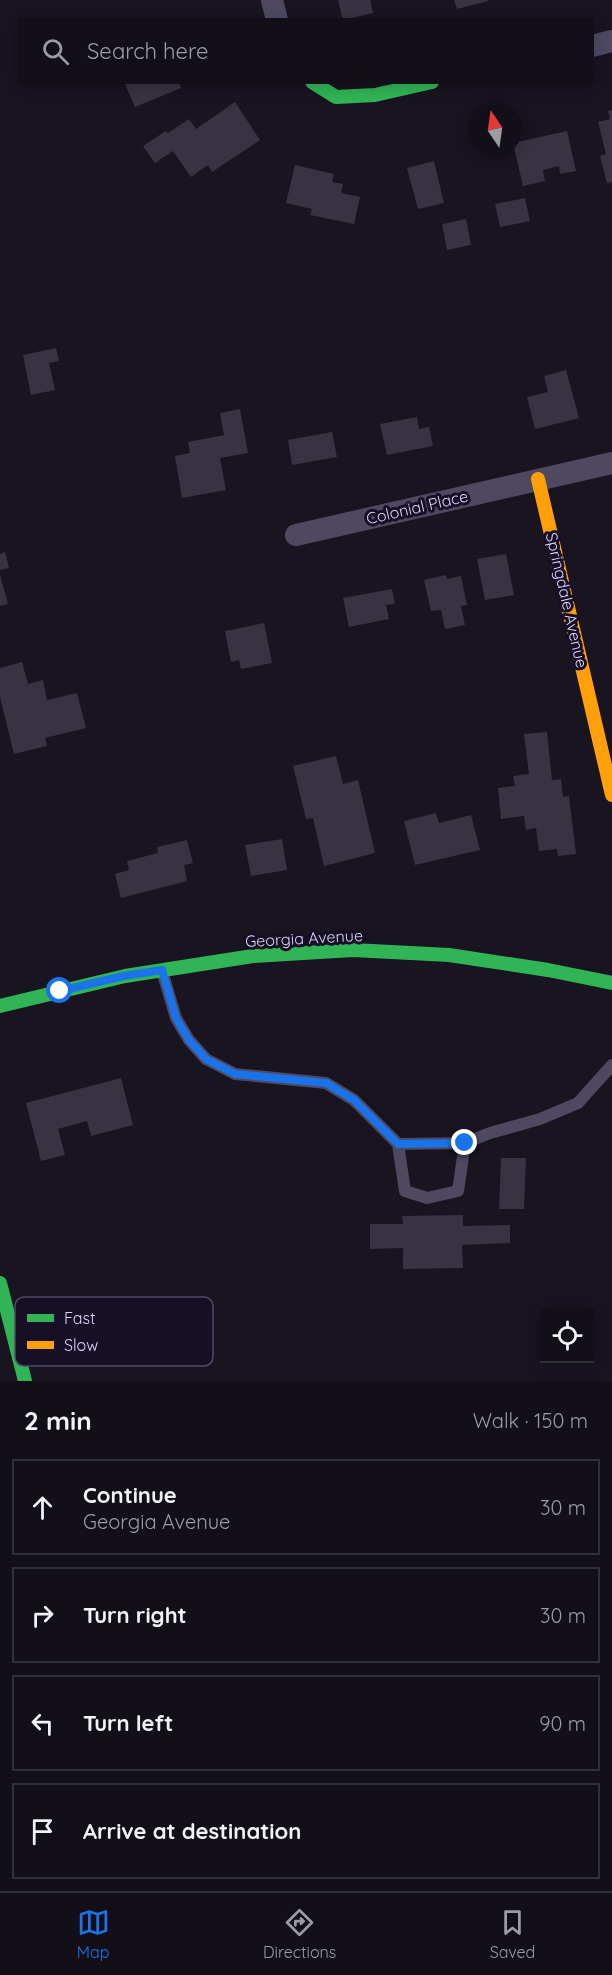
<!DOCTYPE html>
<meta charset="utf-8">
<style>
:root{--surface:#120f18;--page:#1f1d25;--text:#f1f3f6;--muted:#9c9ca2;--line:#312f37;--accent:#1a73e8}
body{margin:0;font-family:Quicksand,sans-serif;background:var(--page);color:var(--text)}
.controls{position:absolute;right:18px;bottom:18px;display:grid;overflow:hidden;border-radius:0px;box-shadow:0 3px 15px #0003}
.controls button{width:54px;height:54px;display:grid;place-items:center;padding:0;border:0;border-bottom:2px solid var(--line);background:var(--surface);color:var(--text);font:30px sans-serif}
.compass{position:absolute;left:468px;top:102px;width:54px;height:54px;border-radius:50%;background:var(--surface);box-shadow:0 3px 15px #0003;rotate:347deg}
.stop{position:absolute;width:18px;height:18px;margin:-14px;border:4px solid #1a73e8;border-radius:50%;background:#fff}
.stop.end{background:#1a73e8;border-color:#fff;box-shadow:0 2px 6px #0008}
.list{margin:0;padding:0;list-style:none}
h2{display:flex;justify-content:space-between;align-items:center;height:78px;margin:0;padding:0 24px;font-size:26px}
h2 small{font-size:20px;font-weight:400;color:var(--muted)}
.list li{display:grid;grid-template-columns:39px 1fr auto;gap:18px;align-items:center;box-sizing:border-box;height:96px;margin:0 12px 12px;padding:0 12px;border:2px solid var(--line);border-radius:0px}
.list b{display:block;font-size:22px;white-space:nowrap}
.list p{margin:0;font-size:20px;white-space:nowrap;color:var(--muted)}
.list em{font-size:20px;font-style:normal;color:var(--muted)}
.icon{flex:none;width:33px;height:33px;fill:none;stroke:currentColor;stroke-width:2;stroke-linecap:round;stroke-linejoin:round}
.map{position:relative;flex:none;width:612px;height:1381px;overflow:hidden}
.search{position:absolute;background:var(--surface);box-shadow:0 3px 15px #0003;left:18px;right:18px;top:18px;height:66px;display:flex;align-items:center;gap:15px;box-sizing:border-box;padding:0 21px;border-radius:0px;color:var(--muted);font-size:22px}
.sheet{height:510px;background:var(--surface)}
nav{display:flex;justify-content:space-around;align-items:center;box-sizing:border-box;height:84px;border-top:2px solid var(--line);background:var(--surface);font-size:16px;color:var(--muted)}
nav a{display:grid;justify-items:center;gap:3px}
nav .on{color:var(--accent)}
.map>svg:first-child{display:block}
</style>
<div class="map">
<svg width="612" height="1381" viewBox="0 0 612 1381">
<rect width="100%" height="100%" fill="#181420"/>
<path fill="#383242" d="M338 0H370L373 13 343 20Z
M454 0H487L488 1 457 9Z
M124 82H179L181 88 135 107Z
M235 102 260 140 212 172 208 165 191 177 173 151 155 163 143 146 166 131 168 133 189 119 196 129Z
M612 110V182L607 183 600 156 606 154 598 122 610 119 608 111Z
M567 131 576 171 560 174 559 166 543 170 545 181 523 186 513 143Z
M434 161 444 203 418 209 407 168Z
M295 165 334 174 332 182 343 184 341 193 360 197 354 224 310 215 312 209 286 203Z
M525 198 530 221 500 227 495 204Z
M466 219 471 245 447 250 442 224Z
M56 348 59 361 49 363 55 390 31 395 23 355Z
M566 370 579 418 535 429 527 397 548 392 544 376Z
M240 409 248 453 220 458 226 490 182 498 175 456 190 453 188 442 224 435 220 413Z
M417 417 419 429 429 427 433 446 387 455 380 424Z
M332 432 337 457 292 465 288 440Z
M5 552 9 568 0 570V554Z
M506 554 514 595 485 600 477 559Z
M0 575 8 604 0 606Z
M446 575 447 579 461 576 467 605 461 606 465 625 445 629 441 610 431 611 424 580Z
M392 589 395 604 386 605 389 619 349 627 343 598Z
M264 623 272 663 241 669 239 660 231 662 225 631Z
M22 662 28 684 43 680 47 700 77 693 86 728 45 738 47 746 14 754 0 697V668Z
M547 732 552 780 561 779 563 797 569 796 576 854 558 856 557 849 539 851 536 828 526 830 524 816 501 819 498 788 515 786 513 776 529 774 524 734Z
M336 756 343 784 358 780 375 853 324 866 313 818 306 819 293 766Z
M436 813 439 823 471 815 480 850 415 865 404 821Z
M282 839 287 870 251 876 245 845Z
M187 840 193 863 184 865 187 881 121 898 115 874 129 870 127 861 158 853 157 847Z
M121 1078 133 1125 91 1136 87 1121 58 1129 65 1155 41 1161 26 1103Z
M501 1158H526L524 1209H499Z
M463 1215V1226L510 1225V1243L462 1245 463 1268 403 1269V1248L370 1249V1224H403L402 1216Z"/>
<g fill="none" stroke-linecap="round" stroke-linejoin="round">
<path stroke="#4e4961" stroke-width="12" d="M162 971 176 1018 189 1040 206 1059 235 1074 326 1083 354 1100 398 1144 465 1143 490 1133 540 1119 578 1103 612 1065
M398 1144 405 1191 427 1198 458 1191 465 1143"/>
<path stroke="#4e4961" stroke-width="22" d="M272 0 277 20
M592 46 612 41
M296 535 612 463"/>
<path stroke="#30b455" stroke-width="14" d="M312 82 336 97 375 95 432 82
M0 1006 125 976 253 956 353 950 449 955 548 970 612 983
M0 1283 25 1381"/>
<path stroke="#ff9f0a" stroke-width="14" d="M538 479 612 795"/>
</g>
<g fill="none" stroke-linecap="round" stroke-linejoin="round">
<path stroke="#1a73e8" stroke-width="8" d="M60 991 124 976 162 970 176 1018 189 1040 206 1059 235 1074 326 1083 354 1100 398 1144 465 1143"/>
</g>
<g text-anchor="middle" dominant-baseline="central" stroke-width="6" stroke-linejoin="round" paint-order="stroke">
<g font-size="16" fill="#dfd4fe" stroke="#160f25">
<text transform="translate(417 507) rotate(-13)">Colonial Place</text>
<text transform="translate(567 600) rotate(77)">Springdale Avenue</text>
<text transform="translate(304 938) rotate(-3)">Georgia Avenue</text>
</g>
</g>
<rect x="15" y="1297" width="198" height="69" rx="9" fill="#160f25" stroke="#524a66" stroke-width="1.5"/>
<rect x="27" y="1314" width="27" height="8" fill="#30b455"/>
<rect x="27" y="1341" width="27" height="8" fill="#ff9f0a"/>
<g font-size="16" fill="#dfd4fe">
<text x="64" y="1324">Fast</text>
<text x="64" y="1351">Slow</text>
</g>
</svg>
<div class="controls">
<button><svg class="icon" aria-label="locate" viewBox="0 0 24 24"><circle cx="12" cy="12" r="6"/><path d="M12 2v4M12 18v4M2 12h4M18 12h4"/></svg></button>
</div>
<svg class="compass" viewBox="-18 -18 36 36"><path d="M0-13l5 13h-10z" fill="#e53935"/><path d="M0 13l5-13h-10z" fill="#9c9ca2"/></svg>
<div class="stop" style="left:60px;top:991px"></div>
<div class="stop end" style="left:465px;top:1143px"></div>
<div class="search"><svg class="icon" aria-label="search" viewBox="0 0 24 24"><circle cx="10" cy="10" r="6"/><path d="M15 15l6 6"/></svg>Search here</div>
</div>
<section class="sheet">
<h2>2 min<small>Walk · 150 m</small></h2>
<ul class="list">
<li><svg class="icon" aria-label="ahead" viewBox="0 0 24 24"><path d="M12 20V5M6 11l6-6 6 6"/></svg><div><b>Continue</b><p>Georgia Avenue</p></div><em>30 m</em></li>
<li><svg class="icon" aria-label="right" viewBox="0 0 24 24"><path d="M7 20v-9h11M14 6l5 5-5 5"/></svg><div><b>Turn right</b></div><em>30 m</em></li>
<li><svg class="icon" aria-label="left" viewBox="0 0 24 24"><path d="M17 20v-9H6M10 6l-5 5 5 5"/></svg><div><b>Turn left</b></div><em>90 m</em></li>
<li><svg class="icon" aria-label="arrive" viewBox="0 0 24 24"><path d="M6 21V4h12l-3 4 3 4H6"/></svg><div><b>Arrive at destination</b></div></li>
</ul>
</section>
<nav>
<a class="on"><svg class="icon" aria-label="map" viewBox="0 0 24 24"><path d="M3 6l6-2 6 2 6-2v14l-6 2-6-2-6 2zM9 4v14M15 6v14"/></svg>Map</a>
<a><svg class="icon" aria-label="directions" viewBox="0 0 24 24"><path d="M12 3l9 9-9 9-9-9zM9 14v-3h6M13 9l2 2-2 2"/></svg>Directions</a>
<a><svg class="icon" aria-label="saved" viewBox="0 0 24 24"><path d="M7 4h10v16l-5-4-5 4z"/></svg>Saved</a>
</nav>
